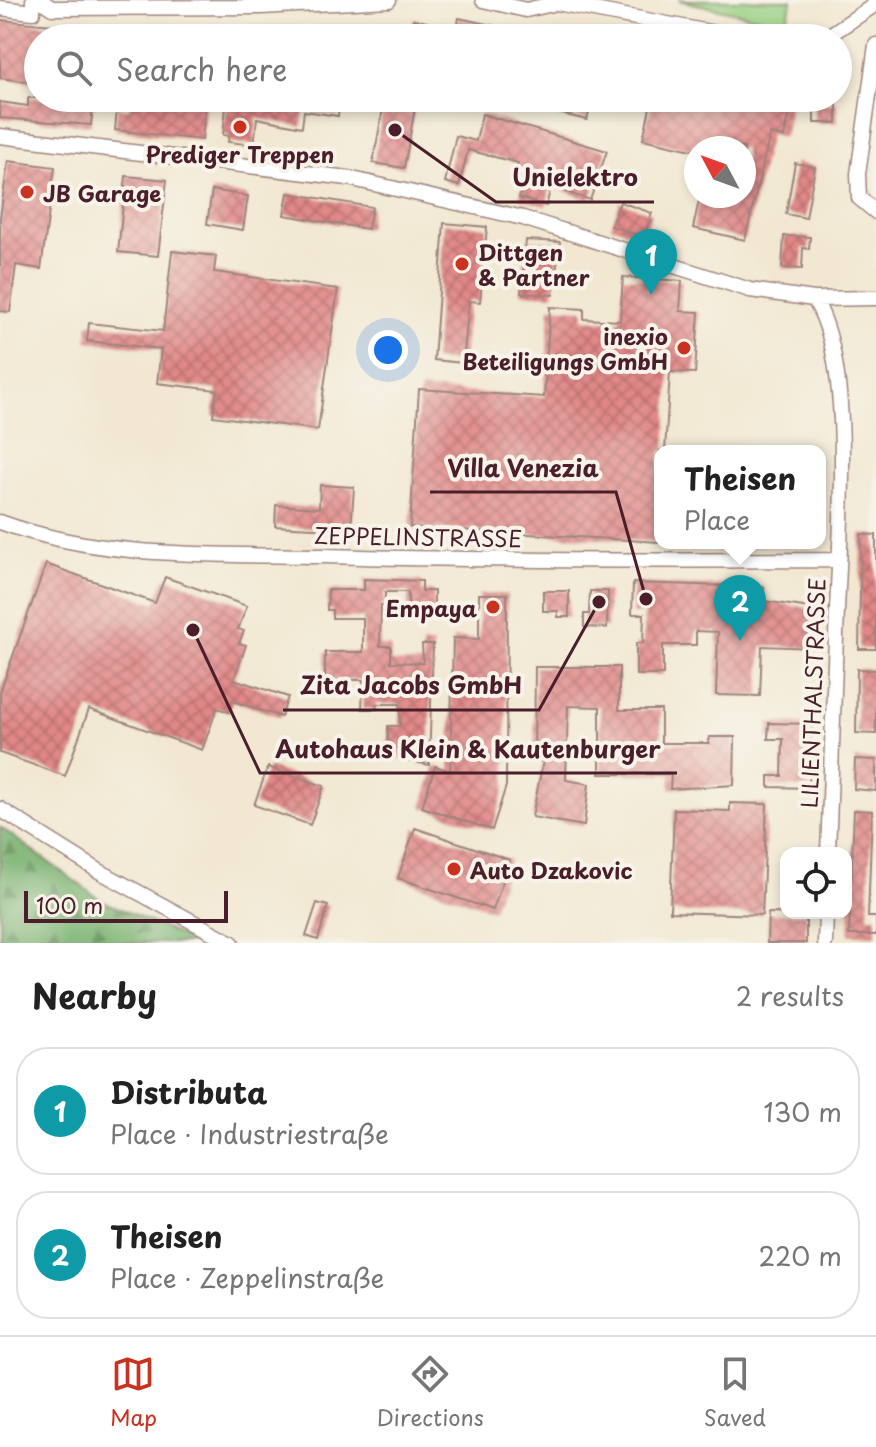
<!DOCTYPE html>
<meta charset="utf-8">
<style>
:root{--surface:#fff;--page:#f2f2f2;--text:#222;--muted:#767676;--line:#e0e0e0;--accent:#c8321e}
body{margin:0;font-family:"Playpen Sans",sans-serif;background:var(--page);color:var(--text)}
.controls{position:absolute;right:24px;bottom:24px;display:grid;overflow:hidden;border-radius:16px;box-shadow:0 4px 12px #0003}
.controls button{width:72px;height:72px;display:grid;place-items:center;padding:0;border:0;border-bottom:2px solid var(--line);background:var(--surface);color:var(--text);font:40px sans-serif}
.compass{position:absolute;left:684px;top:136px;width:72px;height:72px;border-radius:50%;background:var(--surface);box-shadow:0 4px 12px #0003;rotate:311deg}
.scale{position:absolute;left:24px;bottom:20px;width:204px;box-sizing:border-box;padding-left:8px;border:4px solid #4a1f2b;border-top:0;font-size:22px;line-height:28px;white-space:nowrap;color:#4a1f2b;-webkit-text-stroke:6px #f7f3e8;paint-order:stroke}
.you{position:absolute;left:388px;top:350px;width:28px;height:28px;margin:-20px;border:6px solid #fff;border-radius:50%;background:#1a73e8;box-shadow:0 0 0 12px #1a73e833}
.badge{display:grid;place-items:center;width:52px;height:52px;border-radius:50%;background:var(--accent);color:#fff;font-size:26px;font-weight:700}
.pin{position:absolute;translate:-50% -66px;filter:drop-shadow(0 2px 4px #0008)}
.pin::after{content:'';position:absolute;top:42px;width:28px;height:24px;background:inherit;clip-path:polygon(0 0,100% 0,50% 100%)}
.popup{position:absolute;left:654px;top:445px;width:172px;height:104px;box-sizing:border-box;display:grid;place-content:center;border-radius:16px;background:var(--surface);filter:drop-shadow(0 2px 6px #0005);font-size:26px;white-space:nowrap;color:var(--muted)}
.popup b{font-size:30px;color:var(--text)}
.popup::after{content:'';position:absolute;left:50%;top:100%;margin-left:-16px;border:16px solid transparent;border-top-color:var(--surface)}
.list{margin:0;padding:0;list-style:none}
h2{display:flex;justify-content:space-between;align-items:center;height:104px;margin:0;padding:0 32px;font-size:34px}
h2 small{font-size:26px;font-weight:400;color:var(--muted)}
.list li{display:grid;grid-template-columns:52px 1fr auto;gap:24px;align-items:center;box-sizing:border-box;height:128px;margin:0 16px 16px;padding:0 16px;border:2px solid var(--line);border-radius:32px}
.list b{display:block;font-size:30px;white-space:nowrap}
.list p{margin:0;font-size:26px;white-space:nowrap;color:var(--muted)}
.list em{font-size:26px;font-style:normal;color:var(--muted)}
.icon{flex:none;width:44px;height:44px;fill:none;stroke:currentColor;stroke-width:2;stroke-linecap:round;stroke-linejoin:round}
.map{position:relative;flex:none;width:876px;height:943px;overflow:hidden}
.search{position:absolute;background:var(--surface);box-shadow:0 4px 12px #0003;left:24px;right:24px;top:24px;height:88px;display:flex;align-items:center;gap:20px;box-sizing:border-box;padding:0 28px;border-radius:44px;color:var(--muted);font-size:30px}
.sheet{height:392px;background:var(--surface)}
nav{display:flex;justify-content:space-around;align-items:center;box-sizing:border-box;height:112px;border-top:2px solid var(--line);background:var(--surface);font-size:22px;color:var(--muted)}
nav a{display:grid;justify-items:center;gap:4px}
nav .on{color:var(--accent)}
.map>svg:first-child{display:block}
</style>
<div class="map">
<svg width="876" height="943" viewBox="0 0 876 943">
<defs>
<pattern id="forest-firs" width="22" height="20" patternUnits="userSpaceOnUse" patternTransform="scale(2)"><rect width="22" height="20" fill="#79b271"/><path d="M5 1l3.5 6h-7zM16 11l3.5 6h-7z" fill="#65905d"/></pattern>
<pattern id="building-cross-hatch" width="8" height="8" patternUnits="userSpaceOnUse" patternTransform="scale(2)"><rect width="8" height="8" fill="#e18887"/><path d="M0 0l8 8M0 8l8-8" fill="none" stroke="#b86f6f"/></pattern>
</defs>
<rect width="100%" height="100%" fill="#f7f3e8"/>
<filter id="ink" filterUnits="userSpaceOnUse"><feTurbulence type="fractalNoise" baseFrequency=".0125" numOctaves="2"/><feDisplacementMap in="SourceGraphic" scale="16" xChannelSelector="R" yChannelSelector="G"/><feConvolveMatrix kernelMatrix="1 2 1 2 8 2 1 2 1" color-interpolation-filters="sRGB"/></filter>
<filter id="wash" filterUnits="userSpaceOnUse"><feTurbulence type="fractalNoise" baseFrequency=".006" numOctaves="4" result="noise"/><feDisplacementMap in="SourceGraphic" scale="32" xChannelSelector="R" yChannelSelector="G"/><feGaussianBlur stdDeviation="1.8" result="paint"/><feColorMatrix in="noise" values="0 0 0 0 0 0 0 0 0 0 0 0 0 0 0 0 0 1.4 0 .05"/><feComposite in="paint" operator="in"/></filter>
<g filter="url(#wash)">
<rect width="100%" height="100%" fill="#f2e8d2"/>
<path fill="url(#forest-firs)" stroke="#62684e" stroke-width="2" d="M0 827 101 900 197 943H8L0 938Z"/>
<path fill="#97d083" stroke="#707857" stroke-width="2" d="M678 0H792L786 24Z"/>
<g id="blocks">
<path fill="url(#building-cross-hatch)" d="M459 18 528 33V38H409L413 19 457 29Z
M0 20 115 31 114 38H38V83L0 78Z
M28 98H94L91 125 0 118V102L28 106Z
M130 98H206L202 140 115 130 117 108 129 109Z
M227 98H340L338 116 304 111 302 127 257 118 254 145 228 142 229 136 223 135Z
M385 98H417L404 168 373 163Z
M511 98H593L587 120 511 102Z
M625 98H792L784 137 770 134 745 240 693 228 700 196H744V148H696V151L643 139 650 108 624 103Z
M814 103H837V123H814Z
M482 114 607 151 590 200 551 187 546 206 519 198 524 178 514 175 518 163 468 150 459 186 445 182 456 136 476 141Z
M8 161 55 167 41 269 16 265 10 312 0 311V217Z
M795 163 815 167 806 218 786 214Z
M126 176 167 180 158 256 118 252Z
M212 190 248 196 243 230 207 224Z
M288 193 372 207 368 229 284 215Z
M620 202 652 213 644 237 611 226Z
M444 223 487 227 480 302 469 301 463 363 434 360Z
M784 236 810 237 809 249 803 248 802 269 782 268Z
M526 240 560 242 553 295 521 293Z
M172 251 216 256 214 272 338 289 318 430 213 416 217 390 157 383 161 349 87 341 89 323 163 331Z
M623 277 682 281 680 311 699 312 695 373 670 372 665 451H660L659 542 410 527 419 389 544 397 550 307 584 309V319L620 321Z
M320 485 354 487 351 530 275 526 276 505 319 508Z
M861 534 876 535V649H859Z
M46 564 155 603 165 577 247 606 238 629 244 631 239 643 246 645 234 679 288 697 281 717 233 701 229 712 217 708 202 750 89 709 65 776 0 753V692Z
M364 579 422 581V591H434V617L408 616V592H385V606L381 605 380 646H391V662L423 663 422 644H433L429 765 399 758V748H388V726H400V704H376L377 709H362L363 680H325V652H363V618H332V610H327L328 590H364Z
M633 583 764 587 763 601 810 608 816 622 815 648 762 646 760 696 716 695 718 632 696 631V645H663V675H636V643H643L644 614H632Z
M543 591H569V617H558V611H543Z
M590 591H608L607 628 584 627V614H589Z
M479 594H507L506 786 492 830 422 807 435 766 450 771 453 638 479 639Z
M535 667H619V710H661V743H709V737H735L734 785 670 789 671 774H600V707L568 706 566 780 589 784 584 826 532 817 543 761H534Z
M857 669 876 670V734L856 733Z
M769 723 812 724 809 788 769 787V776H782L783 739H768Z
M855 759 876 760V791L854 789Z
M268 767 324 786 310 825 254 805Z
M730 803 767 804 762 915 670 912 674 809 730 811Z
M854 810 872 811 868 917H876V935H849Z
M415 828 510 860 493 910 398 878Z
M317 903 328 906 318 940 306 936Z
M768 913 806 914V943H767Z"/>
</g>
</g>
<g filter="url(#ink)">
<use href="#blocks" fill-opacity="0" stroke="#9e847e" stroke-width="2"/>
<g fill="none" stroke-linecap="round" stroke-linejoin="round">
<g stroke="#9e847e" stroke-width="17">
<path id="minor" d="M40 0 52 8 261 7 389 0
M483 0 526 10 557 3 741 38
M0 8 33 12V0
M825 38 876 4
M876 45 858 174 859 198 876 212
M0 136 348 178 523 218 750 290 814 299 876 298
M814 299C855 363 840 533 837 610 834 691 831 772 828 853
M0 522C103 560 216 554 324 556 496 561 667 561 839 560
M0 809 99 871 232 943
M825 943 826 913"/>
</g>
<use href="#minor" stroke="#fff" stroke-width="14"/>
</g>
</g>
<g fill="#c8321e" stroke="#f7f3e8" stroke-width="3">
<circle cx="240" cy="127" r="8"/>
<circle cx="27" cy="192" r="8"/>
<circle cx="462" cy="264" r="8"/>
<circle cx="684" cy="348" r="8"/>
<circle cx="493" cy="607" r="8"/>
<circle cx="454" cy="869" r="8"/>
</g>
<g text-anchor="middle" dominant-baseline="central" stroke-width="8" stroke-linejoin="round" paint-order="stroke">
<g font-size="22" font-weight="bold" fill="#4a1f2b" stroke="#f7f3e8" text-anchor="start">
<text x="240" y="153" text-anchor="middle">Prediger Treppen</text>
<text x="43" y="192">JB Garage</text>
<text x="478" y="251">Dittgen<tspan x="478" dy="25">&amp; Partner</tspan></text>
<text x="668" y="335" text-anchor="end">inexio<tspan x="668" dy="25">Beteiligungs GmbH</tspan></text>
<text x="477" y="607" text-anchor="end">Empaya</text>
<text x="470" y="869">Auto Dzakovic</text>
</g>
<g font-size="22" fill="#4a1f2b" stroke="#f7f3e8">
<text transform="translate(418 536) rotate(1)">ZEPPELINSTRASSE</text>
<text transform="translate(812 693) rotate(-88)">LILIENTHALSTRASSE</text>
</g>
</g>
<path fill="none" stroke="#4a1f2b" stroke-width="3" d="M395 130L496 202H654M646 599L616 492H430M599 602L539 710H283M193 630L260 773H677"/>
<g fill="#4a1f2b" stroke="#f7f3e8" stroke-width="3">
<circle cx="395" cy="130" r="8"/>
<circle cx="646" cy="599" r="8"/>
<circle cx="599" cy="602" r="8"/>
<circle cx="193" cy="630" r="8"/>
</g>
<g font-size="24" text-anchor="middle" font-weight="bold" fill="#4a1f2b" stroke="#f7f3e8" stroke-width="8" stroke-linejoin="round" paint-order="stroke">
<text x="575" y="186">Unielektro</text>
<text x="523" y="477">Villa Venezia</text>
<text x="411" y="694">Zita Jacobs GmbH</text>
<text x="468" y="758">Autohaus Klein &amp; Kautenburger</text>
</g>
</svg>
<div class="controls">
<button><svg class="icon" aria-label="locate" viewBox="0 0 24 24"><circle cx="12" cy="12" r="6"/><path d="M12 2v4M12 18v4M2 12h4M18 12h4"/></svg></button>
</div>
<svg class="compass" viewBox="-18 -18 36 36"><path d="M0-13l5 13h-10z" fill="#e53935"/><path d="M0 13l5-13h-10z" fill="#767676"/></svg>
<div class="scale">100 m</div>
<div class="you"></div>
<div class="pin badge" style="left:651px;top:295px;background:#0f9aa8">1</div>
<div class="pin badge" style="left:740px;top:641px;background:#0f9aa8">2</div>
<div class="popup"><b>Theisen</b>Place</div>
<div class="search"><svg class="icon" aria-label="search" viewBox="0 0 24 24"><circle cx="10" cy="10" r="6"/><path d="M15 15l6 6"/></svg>Search here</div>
</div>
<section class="sheet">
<h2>Nearby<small>2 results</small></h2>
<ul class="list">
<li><span class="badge" style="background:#0f9aa8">1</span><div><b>Distributa</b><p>Place · Industriestraße</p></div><em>130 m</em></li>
<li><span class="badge" style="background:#0f9aa8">2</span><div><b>Theisen</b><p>Place · Zeppelinstraße</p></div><em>220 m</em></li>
</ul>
</section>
<nav>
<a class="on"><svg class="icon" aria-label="map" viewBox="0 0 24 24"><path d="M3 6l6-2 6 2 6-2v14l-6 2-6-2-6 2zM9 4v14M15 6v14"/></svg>Map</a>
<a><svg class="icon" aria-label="directions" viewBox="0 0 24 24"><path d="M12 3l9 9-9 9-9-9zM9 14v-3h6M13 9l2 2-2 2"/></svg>Directions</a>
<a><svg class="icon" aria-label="saved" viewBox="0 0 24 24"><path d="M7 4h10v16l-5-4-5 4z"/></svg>Saved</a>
</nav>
